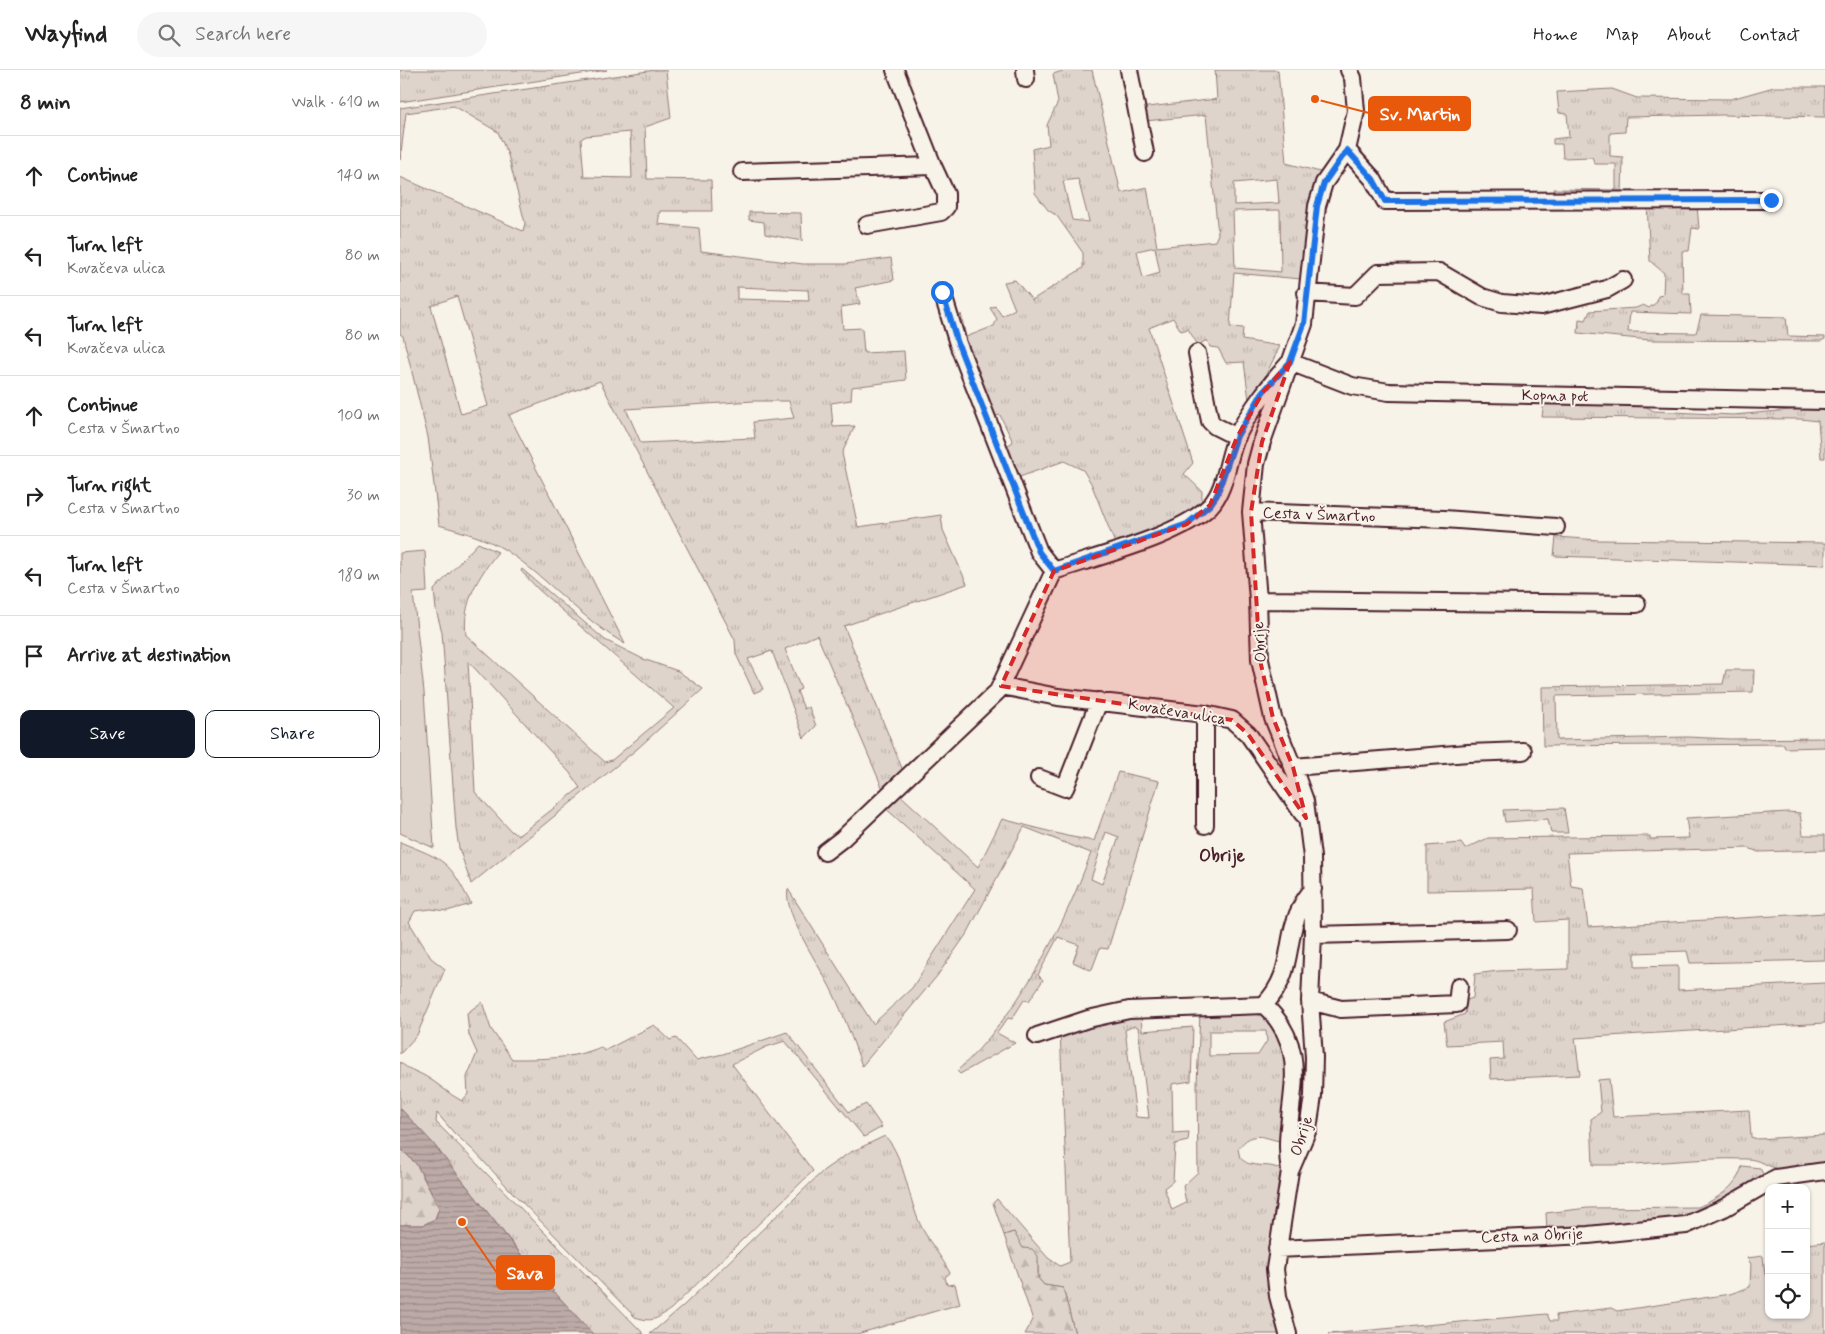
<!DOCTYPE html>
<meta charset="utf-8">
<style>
:root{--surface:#fff;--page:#f6f6f6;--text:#222;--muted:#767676;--line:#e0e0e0;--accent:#111827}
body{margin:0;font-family:Mynerve,sans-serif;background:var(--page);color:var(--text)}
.controls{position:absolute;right:15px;bottom:15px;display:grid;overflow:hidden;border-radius:10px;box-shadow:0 1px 4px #0004}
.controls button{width:45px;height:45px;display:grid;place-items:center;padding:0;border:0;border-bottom:1px solid var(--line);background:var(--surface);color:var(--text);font:25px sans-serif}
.stop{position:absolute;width:15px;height:15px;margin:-11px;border:4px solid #1a73e8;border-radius:50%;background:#fff}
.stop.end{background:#1a73e8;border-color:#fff;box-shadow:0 1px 5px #0008}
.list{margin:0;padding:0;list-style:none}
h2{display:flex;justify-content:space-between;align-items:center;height:65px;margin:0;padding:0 20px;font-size:21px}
h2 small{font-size:16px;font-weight:400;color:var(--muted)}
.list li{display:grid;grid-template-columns:32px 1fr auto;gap:15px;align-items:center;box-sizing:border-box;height:80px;padding:0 20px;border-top:1px solid var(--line)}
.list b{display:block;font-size:19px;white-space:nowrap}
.list p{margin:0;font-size:16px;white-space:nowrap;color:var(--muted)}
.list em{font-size:16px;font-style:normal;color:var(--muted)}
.actions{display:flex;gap:10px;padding:15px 20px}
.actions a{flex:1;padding:11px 0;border:1px solid var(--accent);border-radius:10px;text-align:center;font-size:18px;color:var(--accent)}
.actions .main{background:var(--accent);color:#fff}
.icon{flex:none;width:28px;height:28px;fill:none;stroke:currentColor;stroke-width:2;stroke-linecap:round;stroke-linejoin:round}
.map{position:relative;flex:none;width:1425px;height:1264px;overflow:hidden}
header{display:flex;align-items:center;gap:30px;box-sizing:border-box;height:70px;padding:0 25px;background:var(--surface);border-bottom:1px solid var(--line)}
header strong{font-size:24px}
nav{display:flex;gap:28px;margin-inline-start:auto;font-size:18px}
.search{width:350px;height:45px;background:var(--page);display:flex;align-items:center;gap:12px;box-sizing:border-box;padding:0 18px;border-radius:28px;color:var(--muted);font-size:19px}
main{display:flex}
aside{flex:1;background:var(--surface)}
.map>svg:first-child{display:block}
</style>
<header>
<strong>Wayfind</strong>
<div class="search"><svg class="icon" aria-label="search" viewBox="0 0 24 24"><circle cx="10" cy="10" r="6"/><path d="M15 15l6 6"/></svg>Search here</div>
<nav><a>Home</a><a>Map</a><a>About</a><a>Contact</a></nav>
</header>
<main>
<aside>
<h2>8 min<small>Walk · 610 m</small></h2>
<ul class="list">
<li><svg class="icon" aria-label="ahead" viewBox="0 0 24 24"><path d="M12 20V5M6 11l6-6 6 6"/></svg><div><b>Continue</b></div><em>140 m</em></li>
<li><svg class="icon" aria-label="left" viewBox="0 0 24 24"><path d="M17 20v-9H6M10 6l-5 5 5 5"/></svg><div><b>Turn left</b><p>Kovačeva ulica</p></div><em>80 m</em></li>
<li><svg class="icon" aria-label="left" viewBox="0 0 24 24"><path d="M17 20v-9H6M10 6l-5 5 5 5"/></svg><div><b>Turn left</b><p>Kovačeva ulica</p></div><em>80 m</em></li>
<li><svg class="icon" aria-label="ahead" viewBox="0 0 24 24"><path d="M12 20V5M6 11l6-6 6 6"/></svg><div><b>Continue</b><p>Cesta v Šmartno</p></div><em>100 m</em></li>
<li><svg class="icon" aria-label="right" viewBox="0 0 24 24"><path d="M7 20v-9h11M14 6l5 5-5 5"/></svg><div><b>Turn right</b><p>Cesta v Šmartno</p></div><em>30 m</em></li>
<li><svg class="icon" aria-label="left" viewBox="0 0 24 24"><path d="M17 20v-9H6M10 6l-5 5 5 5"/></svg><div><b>Turn left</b><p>Cesta v Šmartno</p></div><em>180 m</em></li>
<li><svg class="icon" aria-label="arrive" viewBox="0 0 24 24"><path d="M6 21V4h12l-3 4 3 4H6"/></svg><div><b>Arrive at destination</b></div></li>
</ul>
<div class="actions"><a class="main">Save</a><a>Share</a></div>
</aside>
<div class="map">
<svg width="1425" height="1264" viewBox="0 0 1425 1264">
<defs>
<pattern id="grass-tufts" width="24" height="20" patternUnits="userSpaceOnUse" patternTransform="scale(1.25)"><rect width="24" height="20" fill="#ded4cc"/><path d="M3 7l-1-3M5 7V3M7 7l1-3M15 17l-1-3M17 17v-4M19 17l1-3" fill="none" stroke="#c0b6af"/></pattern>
<pattern id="forest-firs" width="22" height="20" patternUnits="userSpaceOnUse" patternTransform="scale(1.25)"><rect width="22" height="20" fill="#ded4cc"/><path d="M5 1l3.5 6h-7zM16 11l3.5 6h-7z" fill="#c0b6af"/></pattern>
<pattern id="water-rules" width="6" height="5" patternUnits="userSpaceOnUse" patternTransform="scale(1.25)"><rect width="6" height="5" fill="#bcaaa7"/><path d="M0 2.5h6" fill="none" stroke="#9b8a88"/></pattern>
</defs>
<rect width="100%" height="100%" fill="#f7f3e8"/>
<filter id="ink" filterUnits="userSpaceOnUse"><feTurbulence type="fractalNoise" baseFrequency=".02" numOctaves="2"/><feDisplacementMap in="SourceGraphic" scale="10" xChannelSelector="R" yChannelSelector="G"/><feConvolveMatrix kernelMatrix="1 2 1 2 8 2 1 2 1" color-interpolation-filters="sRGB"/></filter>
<g filter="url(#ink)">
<path fill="url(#grass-tufts)" stroke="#947a7c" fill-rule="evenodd" d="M0 0H207L0 32Z
M255 0H266L271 48 245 57 247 109 311 110 312 141H260L258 154 299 158 301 181 403 194H445L491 188 494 210 455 218 460 234 441 237 443 259 462 258 464 283 504 281 506 310 452 317 451 330 431 333 433 357 455 356 442 383 458 457 541 445 543 460 567 514 444 556 504 703 485 719 482 717 417 565 385 579 401 619 397 621 404 639 409 637 416 656 404 668 372 581 348 589 363 619 354 623 336 584 335 570 200 311 109 345 225 574C181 549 149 509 107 481 87 468 62 462 39 455L28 367 3 266 0 264V107L123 161 125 153 108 85 98 62 54 36 6 43 0 90V38ZM230 62 232 108 184 107 181 69 186 66ZM337 217 408 220 409 231 337 229ZM57 226 88 336 61 344 31 236ZM354 331H389L394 348 353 352 355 368 241 373 226 339Z
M666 0H692L721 123 747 117 757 177 815 171 818 164 806 45 745 51 739 38 817 29 815 0H878L886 93 924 103 901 209 834 203 830 257 843 258 842 270 880 276 852 333 849 330 844 292 826 293 818 278 810 277 807 270 798 275 788 259 781 261 773 248 749 258 793 393 784 404 802 421C802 427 802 432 800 437 791 452 734 469 716 476L691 413 683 400 664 391 614 409 605 377 613 372 600 345 592 347 558 251 561 244 566 267 594 256 597 249 590 238 595 236 602 246 615 239 604 212 615 210 632 230 683 198V183L657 146 648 140 635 123 632 79 649 75 647 55 658 32 653 4ZM678 109 689 151V152L672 150 663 111ZM877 109 879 133 834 135V113ZM880 140 881 202 835 198 833 141ZM755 177 760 203 743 208 737 181Z
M1374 17H1425V47L1323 45 1226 47 1225 62 1210 63V86L1223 87 1222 123H1155L1154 119 1216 120V94H1195L1192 87 1163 88 1162 74H1153V69L1169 67 1167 44 1159 43 1157 22 1212 19 1237 28 1331 29Z
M1247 134 1297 135 1299 159 1292 158 1289 181H1282L1283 224H1290L1291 244 1230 242 1228 262 1296 263 1301 245 1386 247 1388 266 1425 267V269L1421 271 1250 270 1178 263 1179 249 1186 250 1190 241 1236 238 1243 235 1249 238 1257 232 1258 226 1263 225 1264 203 1250 191Z
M349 142 401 143 402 171 365 164 364 152 349 150Z
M1144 331 1239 333 1254 341 1333 345 1425 337V388H1421L1418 351 1401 349 1142 347Z
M1156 467 1199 470 1425 473V495L1154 486Z
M78 473 98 482C78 507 62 532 66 565L205 692 212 690 274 638 139 520 121 501 122 499 205 570 243 589 278 601 303 619 237 679 71 814 59 778 56 758 42 562 36 540 34 520ZM68 591 170 703 180 718 119 765 112 762 75 722Z
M1326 600H1354L1353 622 1156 626 1157 670 1287 667 1330 669 1425 668V677L1385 678 1384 674 1143 676 1142 617 1323 614Z
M718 702 759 711 708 879 700 878 692 899 690 900 673 892 679 875 658 867 638 905 643 910 629 931 624 930 612 949 608 948 597 963 615 973 560 1004 557 1001C616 948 664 857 691 783L624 757 568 862 537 906 462 996C453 971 444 945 432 921 420 896 383 844 388 819L473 954 512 918 575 819 482 735 496 721 578 797 602 749 667 766 694 771ZM706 762 719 767 702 814 691 809Z
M1164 738 1168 763H1151L1148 749 1105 752 1103 740Z
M1388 742 1400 743 1403 765H1425V780L1358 782 1349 778 1167 783 1171 816 1183 818 1188 857 1425 843V890L1290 893 1287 881 1235 883V897L1278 896V920L1425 913V953L1175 968 1180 1005 1091 1009 1090 990 1104 989 1103 972 1047 975 1044 952 1065 944 1067 930 1073 928 1075 904 1098 901 1168 899V850L1136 852 1134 819 1027 821V776L1061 773 1065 779 1088 768 1250 766V769L1289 768 1286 748Z
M0 772C46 791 48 789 71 834L47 841 31 839 15 841 9 852 31 888 45 899 17 965 0 984Z
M82 932 91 959 112 989C142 989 173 989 201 977L204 981 254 955 270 970 276 968 296 990 323 984 387 962 449 1042 466 1034 482 1057 464 1067 385 971 366 977 332 994 413 1101 271 1239C256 1249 253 1253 235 1247L113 1123 73 1080 54 1063 37 1043 36 1052 244 1264H193C122 1195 68 1110 0 1038V992C7 999 16 1001 25 1006 38 1013 48 1024 62 1031L68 1024 67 1007 77 983 69 965 67 943Z
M741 942 742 961 793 957 791 1011 772 1014 773 1063 789 1062 788 1071 775 1074 773 1111 764 1118 772 1140 786 1133 783 1116 798 1102 797 1015 800 942H858L870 948 889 980 885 1072C866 1070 854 1057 838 1079L840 1088C843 1090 847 1094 851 1094 862 1097 876 1093 884 1103L881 1264H675L663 1218 644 1215 638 1208V1192L619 1174 614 1162 604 1165 593 1133 597 1129 648 1188 660 1196 670 1192 660 961ZM734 956 738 957 749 1048 736 1047 725 960ZM809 961H866L867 971 858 985 809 986Z
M1209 1009 1213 1047 1349 1040 1351 1067 1357 1069 1425 1065V1097C1409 1098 1391 1103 1375 1098 1365 1095 1358 1089 1346 1089 1295 1087 1244 1096 1193 1095L1191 1049 1201 1042 1198 1010Z
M485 1066C506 1088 508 1133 523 1160 531 1175 542 1187 550 1203L545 1207 547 1215 555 1214 560 1234 457 1264H250L283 1236 424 1100 449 1083Z
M1342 1096 1360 1098 1364 1106 1294 1146 1261 1152 1147 1161 1146 1143 1188 1138 1298 1137C1317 1129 1337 1117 1342 1096Z
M1425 1172V1264H928L1147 1244 1150 1251H1157L1156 1245 1211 1238 1217 1241 1330 1224 1350 1217 1351 1194 1347 1188 1363 1186 1365 1205 1369 1204V1245H1406V1174Z"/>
<path fill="url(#forest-firs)" stroke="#947a7c" d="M0 1078 17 1095 39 1138 35 1149 23 1155H0Z
M614 1162 623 1178 632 1179 638 1186V1208L644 1215 663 1218 675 1264H625L633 1250 604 1165Z"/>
<path fill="#ded4cc" stroke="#947a7c" d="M25 481 27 522 13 523 24 622 34 778 0 763V483Z"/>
<path fill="url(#water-rules)" stroke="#8e7275" d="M0 1038 32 1072 126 1191 193 1264H0V1155H23L35 1149 39 1138 17 1095 0 1078Z"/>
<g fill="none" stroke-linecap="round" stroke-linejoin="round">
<g stroke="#4a1f2b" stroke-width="20">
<path id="minor" d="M625 0 626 9
M729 0 745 83
M947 80 973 109 985 131 1371 130
M342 102 533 96 495 0
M467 155 541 142 546 137V124L533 96
M542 222 558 274 639 482 654 501
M906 223 955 226 978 203 1039 202 1082 227 1102 233 1141 236 1207 219 1223 210
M797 283 810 351 815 356 837 367
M851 442 1044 449 1156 457
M858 530 1237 534
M601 616 658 627 805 644 832 650 848 664 903 744
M893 697 1068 683 1123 681
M639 708 665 718 699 631
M805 755V644
M425 782 442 769 598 621 654 501C698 486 778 467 810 436 827 418 827 387 837 366 851 338 870 315 890 292L952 316 989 322 1425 331
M913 865 1108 860
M910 931 941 939 1057 934 1059 916
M864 935C919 986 879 1040 890 1101
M637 966 688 949 729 940 864 935C896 902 883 870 902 835 905 829 909 824 913 819
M877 1179 1188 1165 1286 1155 1324 1138 1376 1108 1425 1101
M888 1264 878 1226 875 1199 890 1101 908 1059 913 1026 914 987 910 931 913 865 912 787 905 731 893 697 873 648 860 590 858 530 851 442 856 394 862 372 904 254 917 136 924 113 947 80 956 41 953 8 949 0"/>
</g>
<use href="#minor" stroke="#f7f3e8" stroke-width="16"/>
</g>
</g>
<g fill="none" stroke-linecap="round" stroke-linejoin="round" filter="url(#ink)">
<path stroke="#1a73e8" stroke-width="6" d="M542 222 558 274 639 482 654 501 787 454 810 435 817 425 837 366 863 322 890 292 904 254 917 136 924 113 947 80 973 109 985 131 1371 130"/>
</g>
<path fill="#d62828" fill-opacity="0.2" stroke="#d62828" stroke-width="4" stroke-dasharray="10 6" stroke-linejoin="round" d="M890 292 862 372 851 442 860 590 873 648 893 697 906 748 848 664 832 650 601 616 654 501 787 454 810 435 837 367 863 322Z"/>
<g text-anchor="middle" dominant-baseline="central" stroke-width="4" stroke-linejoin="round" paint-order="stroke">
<g font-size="16" fill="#4a1f2b" stroke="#f7f3e8">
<text transform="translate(1155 326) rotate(1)">Kopna pot</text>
<text transform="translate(919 445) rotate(2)">Cesta v Šmartno</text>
<text transform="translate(860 572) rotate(-94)">Obrije</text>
<text transform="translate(777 642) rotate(9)">Kovačeva ulica</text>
<text transform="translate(902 1066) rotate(-72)">Obrije</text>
<text transform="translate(1132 1166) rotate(-2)">Cesta na Obrije</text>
</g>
<g font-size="18" font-weight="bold" fill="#4a1f2b" stroke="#f7f3e8">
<text x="822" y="786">Obrije</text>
</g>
</g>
<path fill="none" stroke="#e8590c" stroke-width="2" d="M915 29L969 43M62 1152L97 1203"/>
<g fill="#e8590c" stroke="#f7f3e8" stroke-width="2">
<circle cx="915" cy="29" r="5"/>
<circle cx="62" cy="1152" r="5"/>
</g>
<g fill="#e8590c" stroke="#e8590c" stroke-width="2">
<rect x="969" y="27" width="101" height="33" rx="5"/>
<rect x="97" y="1186" width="57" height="33" rx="5"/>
</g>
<g font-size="18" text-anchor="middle" font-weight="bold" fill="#fff">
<text x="1020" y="50">Sv. Martin</text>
<text x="125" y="1209">Sava</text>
</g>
</svg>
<div class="controls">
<button>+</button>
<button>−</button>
<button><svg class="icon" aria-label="locate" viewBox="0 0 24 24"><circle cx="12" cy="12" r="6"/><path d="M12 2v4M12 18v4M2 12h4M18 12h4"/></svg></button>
</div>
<div class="stop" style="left:542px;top:222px"></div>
<div class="stop end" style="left:1371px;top:130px"></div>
</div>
</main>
